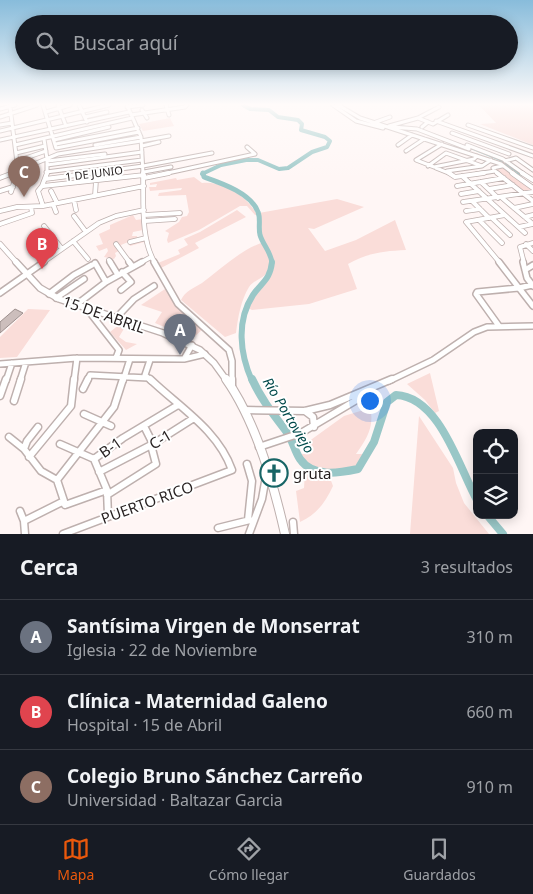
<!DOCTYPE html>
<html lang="es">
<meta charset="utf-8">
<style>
:root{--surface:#171b24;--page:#20242c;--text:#f1f3f6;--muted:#9ea1a6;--line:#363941;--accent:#ea580c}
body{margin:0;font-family:"Noto Sans",sans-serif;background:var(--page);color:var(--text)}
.controls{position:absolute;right:15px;bottom:15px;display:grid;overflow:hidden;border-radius:10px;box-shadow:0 2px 12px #0003}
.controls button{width:45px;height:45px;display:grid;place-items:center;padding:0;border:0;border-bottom:1px solid var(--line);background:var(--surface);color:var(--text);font:25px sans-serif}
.you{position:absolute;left:369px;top:400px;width:18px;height:18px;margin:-12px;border:4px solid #fff;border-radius:50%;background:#1a73e8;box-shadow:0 0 0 8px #1a73e833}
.badge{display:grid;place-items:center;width:32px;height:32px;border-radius:50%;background:var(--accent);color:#fff;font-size:16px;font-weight:700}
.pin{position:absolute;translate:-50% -41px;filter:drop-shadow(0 1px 2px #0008)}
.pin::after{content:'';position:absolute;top:26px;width:18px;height:15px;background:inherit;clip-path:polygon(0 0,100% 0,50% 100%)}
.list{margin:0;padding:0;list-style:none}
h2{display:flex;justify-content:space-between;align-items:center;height:65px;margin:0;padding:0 20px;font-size:21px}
h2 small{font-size:16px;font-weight:400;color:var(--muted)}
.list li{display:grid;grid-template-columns:32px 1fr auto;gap:15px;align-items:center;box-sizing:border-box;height:75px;padding:0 20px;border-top:1px solid var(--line)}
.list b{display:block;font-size:19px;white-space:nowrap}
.list p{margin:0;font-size:16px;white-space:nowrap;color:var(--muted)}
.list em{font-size:16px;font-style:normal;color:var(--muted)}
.icon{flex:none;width:28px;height:28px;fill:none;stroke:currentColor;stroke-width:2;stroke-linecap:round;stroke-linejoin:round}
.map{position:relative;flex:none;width:533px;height:534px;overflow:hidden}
.search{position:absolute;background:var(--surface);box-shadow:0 2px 12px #0003;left:15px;right:15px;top:15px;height:55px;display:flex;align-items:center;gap:12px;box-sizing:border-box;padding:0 18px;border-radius:28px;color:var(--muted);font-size:19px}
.sheet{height:290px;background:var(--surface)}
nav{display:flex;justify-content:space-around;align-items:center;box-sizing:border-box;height:70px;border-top:1px solid var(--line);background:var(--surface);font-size:14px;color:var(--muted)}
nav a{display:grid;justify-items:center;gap:2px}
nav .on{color:var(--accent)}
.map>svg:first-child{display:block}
</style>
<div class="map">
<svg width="533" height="534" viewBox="0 0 533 534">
<rect width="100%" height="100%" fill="#fff6f5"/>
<path fill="#faddd9" d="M479 105H533V145L480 124 496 123Z
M170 118 174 126 143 131 139 124Z
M504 167 533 190 524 192 495 169Z
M194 177 202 183C222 180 248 196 257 215H255L247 206H240L199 230 168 243 167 240 169 233 165 231 179 222 182 217 187 216 189 212 186 195 158 196 159 193 181 190 182 188 150 191 149 187H156L157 184 150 185V183L176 178 177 180Z
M337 199 364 207 314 229 308 228 325 251 356 240 395 220 406 250C384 251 367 253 348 264L357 289 309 304 252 310 248 308 254 293 263 287 272 265V257L261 236 259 213Z
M237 210 246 217 195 243 199 248 161 268 158 263 180 254 178 250 188 245 184 239 200 232Z
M133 215 136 220 143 219V230L133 232 132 236H137V240H144V242L130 246 128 242 121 245 122 249 115 253 116 256 114 259 104 257 108 251 107 248 99 251 96 246 103 244 99 234 110 229V225Z
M261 243C271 249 274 265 265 275 261 279 253 281 249 287 241 300 238 317 236 333L225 337 181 300C185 291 194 288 202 283 221 269 239 251 261 243Z
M168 287 180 305 205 327 192 339 155 323 162 312 141 305Z
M28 309 50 310 17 357 0 358V337Z
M120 324 125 327 119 337 126 342 137 344 126 350 110 332Z
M430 373 439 411 435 413 425 400 407 384Z
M370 408C375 426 366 440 356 454H369L358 469C331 474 314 478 296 454H307L301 447 344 416Z
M419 416 453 468 456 483 464 503 489 534H410Z
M305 471 330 478 333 486C325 503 317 514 300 522L296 491 304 488Z"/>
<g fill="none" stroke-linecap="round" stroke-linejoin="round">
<path stroke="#99c7c7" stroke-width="2" d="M397 126 415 128
M468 147 498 159 520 174"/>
<path stroke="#99c7c7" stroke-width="2.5" d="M518 173 522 175"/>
<path stroke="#99c7c7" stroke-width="4" d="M202 174 221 165 246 160H258L279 169 288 168 312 152 327 147 330 141 325 137 301 130 302 124 298 120 278 117 269 110 250 109 243 105"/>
<path stroke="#99c7c7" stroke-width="5" d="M203 173 204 177C221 183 251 193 258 212 261 219 258 227 260 235 263 245 271 252 272 263"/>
<path stroke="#99c7c7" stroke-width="6" d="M252 381C240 354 236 321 253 295 262 282 270 280 272 262"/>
<path stroke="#99c7c7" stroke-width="8" d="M252 379C261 399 273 414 286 431 293 440 294 450 300 459 313 478 339 473 358 469L374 442 387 402 396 395C440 397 459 468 477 500
M487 515 503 534"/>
</g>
<path fill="#ccbebc" stroke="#9c8f8d" d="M15 309 23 313 0 333V322Z"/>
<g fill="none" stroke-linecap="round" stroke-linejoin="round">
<g stroke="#beb0ae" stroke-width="5">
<path id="minor-far3" d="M43 105 56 148 139 132
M58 105 66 126
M79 105 87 122
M127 105 141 137 143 174
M166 105 169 115
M333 105 356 121 383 128
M338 105 360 118 501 164 514 174
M10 107 18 170 17 174
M127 107 143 105
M0 109 15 105
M142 110 147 118
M46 112 70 105
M131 115 185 107 187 105
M0 117 37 105
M85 117 107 112
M418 118 433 124 448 115
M436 121 533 156
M376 122 390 117
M0 125 12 123
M468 125 533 148
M389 126 418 118 439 107
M393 127 417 129 469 149
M422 127 428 122
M0 131 109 105
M452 133 509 154
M44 139 47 159V174
M0 140 129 112
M54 140 109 127
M141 141 169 136
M56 144 138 128
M442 144 416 160 434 167 474 159 477 156
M15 145 132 118
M95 145 141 137
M398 145 412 135
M467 145 503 159 524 174
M142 146 159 142
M247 147 255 154
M406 151 424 139
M16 153 45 146
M17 161 46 151
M48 161 105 154
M505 161 516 158 533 170
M47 165 142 152
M143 166 212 153
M428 166 446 153 482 166
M436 168 451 174
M447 171 482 166 491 160
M495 171 499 174
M46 172 142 160
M144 172 171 167
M10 174 58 154 141 141
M84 174 143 166
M163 174 255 154
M476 174 495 171 493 168 502 166"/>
</g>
<g stroke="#beb0ae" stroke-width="5.5">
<path id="minor-far2" d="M143 173C144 201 140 238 155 263
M449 173 455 177 484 173
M497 173 533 201
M512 173 533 188
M522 173 533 180
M462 176 525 233
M0 178 13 173
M144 178 169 173
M45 179 93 173
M481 182 498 198
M43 186 144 175
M457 186 504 178
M489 189 513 185
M0 191 13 187
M51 191 57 203
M11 192 17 173
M461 194 479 191
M95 196 96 180
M501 197 533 224
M74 200 76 210
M472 201 489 218
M463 202 533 192
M53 204 56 212
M43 206 38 191 42 186 47 173
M514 208 533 204
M0 211 17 207 43 206 144 186
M466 211 480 209
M144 215 180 213
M74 216 86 232
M525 217 533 215
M492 218 510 235
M479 220 502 243
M145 221 175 219
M0 224 32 213 31 207
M44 226 62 249
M519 227 533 224
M73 241 88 259
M130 242 146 238
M116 244 130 263
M526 244 533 251
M109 260 111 263
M42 263 99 223 116 216 144 210
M140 263 151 257
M500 263 466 222 505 215
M524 263 520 247 533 243"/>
</g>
<g stroke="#beb0ae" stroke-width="8">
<path id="minor-far1" d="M110 262 118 275
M129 262 133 267
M154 262 178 304 229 350 232 361V381
M499 262 519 288
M523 262 527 278 533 286
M95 263 106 282
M525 270 533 265
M532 285 519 288 533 306
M121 290 131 282 122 272
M0 293 44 262
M49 294 74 275 92 265
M56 298 84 279
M76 305 106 282 142 262
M87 309 119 350 116 358
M116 318 134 299 154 286
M499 326 476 294 477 292 519 288
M184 359 205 354
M150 360 145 375 151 381
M0 364 77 358 184 359 192 345
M6 381 12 363
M20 381 26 362
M74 381 77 358
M87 381 90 375 148 378
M123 381 130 359
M389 381 433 360 474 332 487 327 533 326"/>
</g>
<g stroke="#beb0ae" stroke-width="9">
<path id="minor" d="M232 379V386
M83 389 88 379
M0 396 6 379
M14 401 21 379
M244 410 305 411 330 405 392 379
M305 411 313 417 314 427
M84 414 111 426
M144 426 153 444
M9 437 24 449 41 471 57 480
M60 444 94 459
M259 447 301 433 365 395
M24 449 27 441 38 427
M29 457 71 406 74 379
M247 464 252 481 248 520
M99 472 153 444 194 418
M107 495 156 464 151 445
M64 501 57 480 114 407 123 379
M20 511 24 521 25 534
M108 516 107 490 94 459 123 438 178 405
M24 521 64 501 65 505 107 490
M293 522 294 534
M218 528 250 520
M63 534 232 470C218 430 179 407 150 379
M249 534 262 499 265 482 271 477"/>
</g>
<g stroke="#beb0ae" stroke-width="6">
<path id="major-far2" d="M0 244 17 263"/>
</g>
<g stroke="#beb0ae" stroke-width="8">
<path id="major-far1" d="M16 262 40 288 59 299 163 333 200 350 214 363 227 381"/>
</g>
<g stroke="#beb0ae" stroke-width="10">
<path id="major" d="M226 379C255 420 274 485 285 534"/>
</g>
<use href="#minor-far3" stroke="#fff" stroke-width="3"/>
<use href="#minor-far2" stroke="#fff" stroke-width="4"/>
<use href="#minor-far1" stroke="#fff" stroke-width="5"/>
<use href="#minor" stroke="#fff" stroke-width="6"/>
<use href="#major-far2" stroke="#fff" stroke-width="4.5"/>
<use href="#major-far1" stroke="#fff" stroke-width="5.5"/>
<use href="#major" stroke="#fff" stroke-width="8"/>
</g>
<linearGradient id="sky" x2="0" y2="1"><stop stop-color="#88bcdb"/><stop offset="0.58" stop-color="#fffbfa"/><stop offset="1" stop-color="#fffbfa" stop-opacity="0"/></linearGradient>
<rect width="533" height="180" fill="url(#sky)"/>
<defs>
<g id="church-ring" transform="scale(1.4375)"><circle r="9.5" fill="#fff" stroke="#176566" stroke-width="1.5"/><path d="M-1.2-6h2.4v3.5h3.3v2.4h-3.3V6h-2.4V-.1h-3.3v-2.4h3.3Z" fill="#176566"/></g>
</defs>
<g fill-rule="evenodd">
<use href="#church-ring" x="274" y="473"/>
</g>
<g text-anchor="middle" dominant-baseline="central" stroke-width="4" stroke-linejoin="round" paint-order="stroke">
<g font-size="11" fill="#251f1f" stroke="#fff">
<text transform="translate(94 173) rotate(-7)">1 DE JUNIO</text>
</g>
<g font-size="14" font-style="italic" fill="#00494a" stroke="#fff">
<text transform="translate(289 415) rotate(59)">Río Portoviejo</text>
</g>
<g font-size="15" fill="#251f1f" stroke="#fff">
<text transform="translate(104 314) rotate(19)">15 DE ABRIL</text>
<text transform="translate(160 439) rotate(-31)">C-1</text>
<text transform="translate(110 447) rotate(-35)">B-1</text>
<text transform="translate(147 502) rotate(-20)">PUERTO RICO</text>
</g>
<g font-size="15" fill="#251f1f" stroke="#fff" text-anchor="start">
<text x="293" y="473">gruta</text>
</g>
</g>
</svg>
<div class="controls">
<button><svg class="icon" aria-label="locate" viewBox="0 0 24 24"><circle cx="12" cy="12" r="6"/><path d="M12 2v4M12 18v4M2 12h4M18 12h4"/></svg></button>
<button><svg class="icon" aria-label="layers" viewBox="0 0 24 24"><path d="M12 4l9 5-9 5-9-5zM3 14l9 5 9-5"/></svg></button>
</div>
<div class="you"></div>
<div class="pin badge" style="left:180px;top:355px;background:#6b7280">A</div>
<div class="pin badge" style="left:42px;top:269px;background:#e0444e">B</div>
<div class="pin badge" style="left:24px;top:197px;background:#8d6e63">C</div>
<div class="search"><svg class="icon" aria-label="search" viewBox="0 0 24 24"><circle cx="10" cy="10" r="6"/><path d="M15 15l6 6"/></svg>Buscar aquí</div>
</div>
<section class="sheet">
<h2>Cerca<small>3 resultados</small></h2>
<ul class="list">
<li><span class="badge" style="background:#6b7280">A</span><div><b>Santísima Virgen de Monserrat</b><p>Iglesia · 22 de Noviembre</p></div><em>310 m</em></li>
<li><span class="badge" style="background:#e0444e">B</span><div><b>Clínica - Maternidad Galeno</b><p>Hospital · 15 de Abril</p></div><em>660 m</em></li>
<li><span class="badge" style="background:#8d6e63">C</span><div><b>Colegio Bruno Sánchez Carreño</b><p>Universidad · Baltazar Garcia</p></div><em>910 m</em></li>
</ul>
</section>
<nav>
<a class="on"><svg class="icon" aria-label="map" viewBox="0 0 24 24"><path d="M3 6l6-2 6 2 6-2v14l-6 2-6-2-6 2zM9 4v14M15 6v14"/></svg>Mapa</a>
<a><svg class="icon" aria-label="directions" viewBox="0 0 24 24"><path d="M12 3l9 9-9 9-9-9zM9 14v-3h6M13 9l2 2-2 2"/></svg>Cómo llegar</a>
<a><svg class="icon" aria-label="saved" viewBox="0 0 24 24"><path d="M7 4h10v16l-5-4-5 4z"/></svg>Guardados</a>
</nav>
